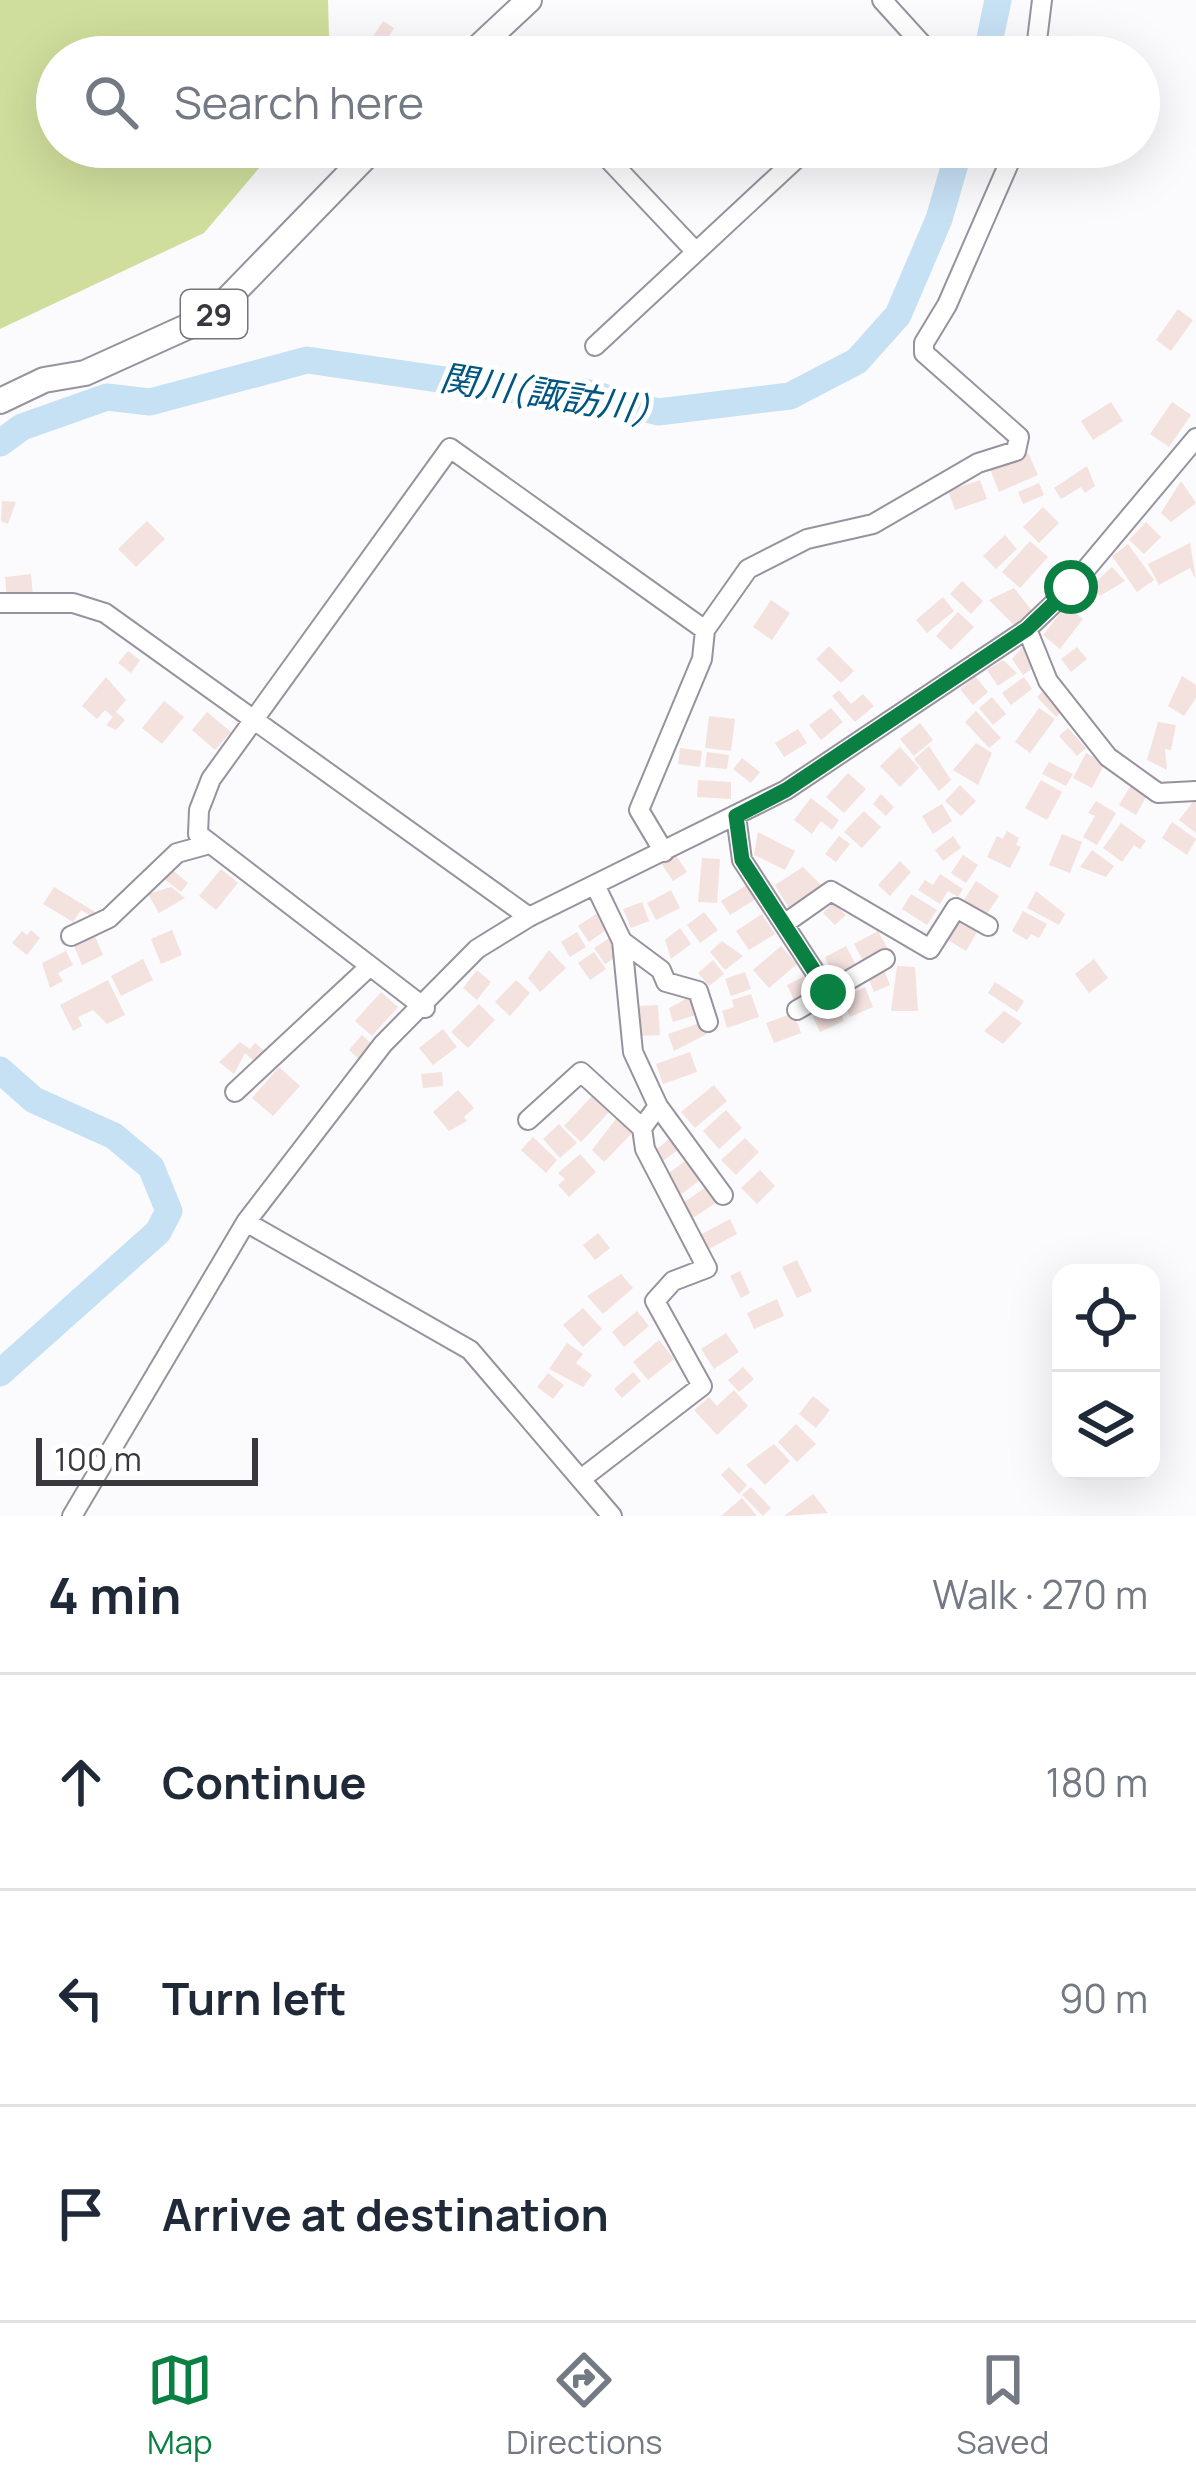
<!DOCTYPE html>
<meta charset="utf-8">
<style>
:root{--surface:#fff;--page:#f2f2f3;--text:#1f2937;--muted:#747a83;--line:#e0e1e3;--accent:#0b8043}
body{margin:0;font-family:Manrope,"Noto Sans JP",sans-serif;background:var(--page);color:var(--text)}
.controls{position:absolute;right:36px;bottom:36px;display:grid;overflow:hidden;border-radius:24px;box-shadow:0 12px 48px #0002}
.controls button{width:108px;height:108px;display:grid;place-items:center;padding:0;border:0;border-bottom:3px solid var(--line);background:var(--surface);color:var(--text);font:60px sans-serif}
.scale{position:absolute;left:36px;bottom:30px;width:222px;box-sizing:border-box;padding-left:12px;border:6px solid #3a383e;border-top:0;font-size:33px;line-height:42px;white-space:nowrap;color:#3a383e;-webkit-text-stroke:9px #fff;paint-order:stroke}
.stop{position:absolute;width:36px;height:36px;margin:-27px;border:9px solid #0b8043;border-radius:50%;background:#fff}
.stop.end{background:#0b8043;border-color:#fff;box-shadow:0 3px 12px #0008}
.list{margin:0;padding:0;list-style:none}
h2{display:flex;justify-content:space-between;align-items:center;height:156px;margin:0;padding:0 48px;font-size:51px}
h2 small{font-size:39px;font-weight:400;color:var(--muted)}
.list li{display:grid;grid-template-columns:78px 1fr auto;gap:36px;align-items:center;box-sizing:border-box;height:216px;padding:0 48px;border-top:3px solid var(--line)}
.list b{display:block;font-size:45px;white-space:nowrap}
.list em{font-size:39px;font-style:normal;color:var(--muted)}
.icon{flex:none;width:66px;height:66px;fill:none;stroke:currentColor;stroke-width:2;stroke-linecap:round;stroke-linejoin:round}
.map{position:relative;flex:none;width:1196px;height:1516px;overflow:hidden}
.search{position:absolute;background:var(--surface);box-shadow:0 12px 48px #0002;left:36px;right:36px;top:36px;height:132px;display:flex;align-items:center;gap:30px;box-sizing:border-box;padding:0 42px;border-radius:66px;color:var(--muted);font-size:45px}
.sheet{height:804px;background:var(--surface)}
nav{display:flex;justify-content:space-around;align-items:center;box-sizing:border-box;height:168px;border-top:3px solid var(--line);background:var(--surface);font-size:33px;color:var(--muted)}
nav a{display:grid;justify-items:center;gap:6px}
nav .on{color:var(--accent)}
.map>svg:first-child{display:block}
</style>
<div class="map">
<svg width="1196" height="1516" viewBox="0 0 1196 1516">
<rect width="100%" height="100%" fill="#fbfafd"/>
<path fill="#cfde9c" d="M0 0H328L329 36 321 57H57V147H277L204 233 0 329Z"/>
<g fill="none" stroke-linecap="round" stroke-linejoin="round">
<path stroke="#c6e0f4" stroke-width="27" d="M986 57 998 0
M0 443 22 427 107 397 150 402 307 360 528 392H585L658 412 790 396 857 361 898 315 939 219 960 147
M0 1070 34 1100 114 1136 151 1167 169 1211 158 1232 0 1373"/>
</g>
<path fill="#f4e2df" d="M383 21 394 28 383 46 401 57H360Z
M321 147H356L339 169 318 152Z
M1178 309 1193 320 1171 351 1156 340Z
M1111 402 1123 421 1093 440 1081 421Z
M1172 402 1191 415 1169 447 1150 434Z
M1028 453 1038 475 999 492 990 469Z
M1087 466 1095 486 1085 493 1081 487 1061 499 1054 488Z
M980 480 987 499 955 510 948 491Z
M1181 481 1196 503 1171 522 1161 513Z
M1039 483 1044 495 1023 504 1018 492Z
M2 501 16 502 8 524 1 521Z
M1043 507 1059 523 1039 543 1023 527Z
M147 521 165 539 136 567 118 549Z
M1146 522 1161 537 1144 554 1129 540Z
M1005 535 1017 549 996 569 983 556Z
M1030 541 1048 557 1020 588 1002 572Z
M1190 543 1196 579 1190 568 1159 585 1148 564Z
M1128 544 1154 580 1137 592 1112 556Z
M1112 567 1125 581 1100 596 1091 586Z
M31 574 33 597 7 599 5 577Z
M962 581 983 601 971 614 950 594Z
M1014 588 1032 611 1014 625 989 600Z
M943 597 954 611 927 633 916 620Z
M771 600 790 613 772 640 753 627Z
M1066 606 1083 619 1060 649 1043 635Z
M958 612 974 627 951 650 936 636Z
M1025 644 1039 664 1023 675 1012 659Z
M829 646 854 671 841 683 816 659Z
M1077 647 1087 659 1071 672 1061 659Z
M128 651 140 660 131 673 118 663Z
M1003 660 1017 673 998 686 987 670Z
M975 676 988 692 973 705 960 689Z
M1182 676 1196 685V698L1184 716 1168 706Z
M106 677 126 700 116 712 125 720 116 730 106 725 113 717 105 710 97 719 82 706Z
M1024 677 1032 689 1011 705 1002 693Z
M1047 687 1066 707 1056 717 1037 697Z
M839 690 851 704 863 694 874 706 855 722 832 696Z
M992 697 1006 714 993 725 979 708Z
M164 701 184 717 162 744 142 728Z
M831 708 843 722 821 740 809 725Z
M1039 708 1055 719 1030 753 1015 742Z
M976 711 1001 738 989 748 965 722Z
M207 712 231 732 215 750 192 730Z
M709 716 735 719 731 751 705 748Z
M1158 722 1176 725 1171 750 1165 749 1167 770 1147 760Z
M920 723 933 740 914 756 900 739Z
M1068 728 1086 748 1077 756 1059 736Z
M798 729 807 743 784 757 775 743Z
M976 743 992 753 978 785 953 770Z
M929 746 951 780 939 791 914 759Z
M900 747 919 768 900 787 880 766Z
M680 748 702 751 700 767 678 764Z
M707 752 729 755 727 769 705 767Z
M1086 753 1105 763 1092 788 1073 778Z
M742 758 760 772 751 783 733 769Z
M1049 762 1073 774 1066 786 1042 774Z
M848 773 866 789 844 813 826 797Z
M698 780 731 782V799L697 797Z
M1041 780 1062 792 1047 820 1025 808Z
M1134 780 1150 790 1136 815 1119 805Z
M960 785 976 801 961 816 945 801Z
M881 794 894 807 886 816 873 804Z
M811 798 839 820 832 830 821 821 812 834 794 820Z
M1196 798V833L1179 820Z
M1096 801 1116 813 1097 845 1083 837 1095 816 1088 813Z
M942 804 952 821 933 834 922 816Z
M864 811 881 827 862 848 844 832Z
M1172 822 1196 839 1187 855 1162 838Z
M1121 823 1146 841 1140 849 1134 845 1122 862 1103 848Z
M1007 831 1019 838 1016 845 1021 847 1010 868 987 857 997 836 1003 839Z
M758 832 795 851 785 870 754 855Z
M1062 834 1082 842 1070 873 1049 865Z
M839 836 850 844 836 862 825 854Z
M953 836 961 848 943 861 935 850Z
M1092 850 1114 866 1106 877 1080 867Z
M675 854 687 872 673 881 661 863Z
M963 855 978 865 966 883 951 873Z
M702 858 720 859 717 903 698 902Z
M900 861 911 872 890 896 878 885Z
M803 867 822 886 790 910 775 885Z
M170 868 188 883 181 892 163 878Z
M221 869 238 883 216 910 199 896Z
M940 874 963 889 958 897 948 891 940 904 918 890 925 880 933 885Z
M976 881 999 896 985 917 962 903Z
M747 885 756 899 730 915 721 901Z
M54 887 97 913 94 918 81 910 73 922 43 904Z
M171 887 185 898 159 913 148 894Z
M671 890 680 908 656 920 647 903Z
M1036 891 1065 914 1059 925 1027 908Z
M911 894 937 910 927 925 902 909Z
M642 902 649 921 631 928 623 909Z
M833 903 846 915 835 925 823 913Z
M1023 911 1047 924 1039 938 1031 934 1027 940 1012 931Z
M704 912 718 930 700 943 687 925Z
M596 914 606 930 589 942 578 926Z
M762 914 775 934 749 950 736 931Z
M956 921 977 932 966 951 946 939Z
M680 928 691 944 671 959 665 940Z
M31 930 40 938 27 955 12 943 22 931 27 935Z
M172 930 182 955 161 964 151 939Z
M878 931 888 949 864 963 854 944Z
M577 932 586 947 570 957 561 942Z
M95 936 103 955 82 965 74 946Z
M611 937 622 953 605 964 594 948Z
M722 941 743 956 725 970 710 952Z
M781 946 797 964 769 988 753 970Z
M846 946 857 967 829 982 822 969 829 965 825 957Z
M549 950 566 968 540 992 528 978Z
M66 951 73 965 58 973 63 981 50 988 42 963Z
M594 952 606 969 590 980 578 963Z
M143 959 153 980 121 996 111 976Z
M1094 959 1108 978 1089 993 1075 974Z
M713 960 724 974 709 986 698 973Z
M897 966 915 967 918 1011H891Z
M883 968 890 985 874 992 867 975Z
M477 970 491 982 477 1000 463 988Z
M745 972 751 989 731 996 725 979Z
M807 975 814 989 794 1000 787 985Z
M108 980 125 1015 107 1024 93 1010 78 1017 82 1026 73 1031 60 1005Z
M516 980 530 993 510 1016 495 1002Z
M995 982 1024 1001 1017 1012 988 993Z
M865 987 873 1007 850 1017 841 998Z
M381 992 398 1007 372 1036 355 1021Z
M751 994 759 1017 727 1028 722 1011 734 1007 732 1000Z
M693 995 699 1014 673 1022 669 1008Z
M836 1002 844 1021 820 1032 813 1017Z
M479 1004 495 1020 468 1048 451 1032Z
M658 1005 660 1035 641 1036 639 1006Z
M1004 1011 1022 1023 1003 1044 984 1031Z
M794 1013 801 1033 774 1043 766 1023Z
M703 1022 707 1034 674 1051 668 1034Z
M443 1029 457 1047 433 1065 419 1048Z
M362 1035 374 1046 361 1061 349 1050Z
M240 1042 250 1049 255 1043 267 1053 257 1064 245 1053 234 1074 219 1062Z
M690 1052 697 1072 663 1084 656 1064Z
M279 1067 300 1086 273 1116 252 1098Z
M442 1072 443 1086 423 1088 421 1074Z
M714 1085 727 1101 695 1128 681 1112Z
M458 1090 474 1108 464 1117 467 1121 449 1131 433 1112Z
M593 1095 610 1111 581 1142 564 1126Z
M726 1110 742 1128 719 1149 703 1131Z
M619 1115 634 1131 604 1162 592 1150Z
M559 1124 577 1143 560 1158 543 1139Z
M533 1137 557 1160 546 1173 521 1150Z
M670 1138 679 1149 659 1164 651 1154Z
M745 1138 759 1152 736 1175 721 1160Z
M580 1154 596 1172 569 1197 558 1185 565 1179 558 1173Z
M689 1158 703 1178 679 1196 665 1176Z
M760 1170 775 1186 757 1204 741 1188Z
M706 1187 717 1202 693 1218 683 1203Z
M730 1219 737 1234 705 1251 698 1236Z
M598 1233 610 1248 595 1260 583 1245Z
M797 1260 812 1291 797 1298 782 1267Z
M740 1271 750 1293 741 1298 730 1276Z
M621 1274 633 1288 603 1314 587 1296Z
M777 1299 784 1316 754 1329 747 1313Z
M583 1308 602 1329 583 1347 563 1325Z
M637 1311 649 1326 624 1347 612 1332Z
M726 1333 739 1352 714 1369 701 1349Z
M659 1340 674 1359 648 1380 633 1362Z
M567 1343 583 1354 576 1363 592 1375 583 1387 549 1369Z
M743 1367 754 1379 739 1392 728 1380Z
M633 1372 641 1381 622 1398 614 1389Z
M548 1373 564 1385 553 1399 537 1387Z
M734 1390 748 1406 717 1435 694 1410 709 1397 717 1406Z
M813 1396 830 1410 816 1428 799 1414Z
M796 1424 816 1444 797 1462 778 1442Z
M774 1444 790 1461 765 1485 746 1465Z
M729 1467 747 1485 739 1494 721 1475Z
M751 1487 771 1508 763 1516 742 1495Z
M813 1494 828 1513 784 1516Z
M742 1498 757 1516H721Z"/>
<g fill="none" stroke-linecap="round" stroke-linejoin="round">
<g stroke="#98929f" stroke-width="22">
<path id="minor" d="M882 0 921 43 905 57
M491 35 512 57
M1035 57 1042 0
M597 147 696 252
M595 346 809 147
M0 603H73L105 613 529 917
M1027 629 1048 681 1108 757 1158 793 1196 791
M736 816 742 860 828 992
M664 852 639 810 702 659 705 630 748 569 807 539 873 524 978 463 1016 451 1019 437 924 353V343L947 305 1016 147
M784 924 831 891 930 949 956 908 988 926
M71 936 109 918 177 853 206 845
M622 941 661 970 666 982 698 991 708 1022
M425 1008 198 834 199 810 211 779 450 448 705 630
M797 1010 885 959
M235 1092 368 968
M658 1106 723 1195
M528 1120 581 1072 642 1128
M246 1222 470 1350 612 1516
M581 1479 702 1386 655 1301 673 1281 707 1268 645 1149 642 1128 658 1106 633 1052 622 941 596 887
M72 1516 246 1222 383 1044 477 949 529 917 786 790 1027 629 1071 587 1196 438"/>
</g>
<g stroke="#98929f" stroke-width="28">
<path id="major" d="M468 57 529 0
M0 401 44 380 85 373 211 316 375 147"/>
</g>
<use href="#minor" stroke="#fff" stroke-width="18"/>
<use href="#major" stroke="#fff" stroke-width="24"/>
</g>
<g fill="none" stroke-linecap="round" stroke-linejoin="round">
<path stroke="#0b8043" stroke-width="15" d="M828 992 742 860 736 816 786 790 1027 629 1071 587"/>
</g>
<g text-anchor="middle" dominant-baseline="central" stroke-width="10" stroke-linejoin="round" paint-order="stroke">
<rect fill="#fff" stroke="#757478" stroke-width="3" x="181" y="290" width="66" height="48" rx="9"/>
<g font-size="30" font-weight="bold" fill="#3a383e">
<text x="214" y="314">29</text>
</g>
<g font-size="36" font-style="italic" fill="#005683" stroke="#fff">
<text transform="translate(545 393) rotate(9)">関川(諏訪川)</text>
</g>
</g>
</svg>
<div class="controls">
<button><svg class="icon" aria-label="locate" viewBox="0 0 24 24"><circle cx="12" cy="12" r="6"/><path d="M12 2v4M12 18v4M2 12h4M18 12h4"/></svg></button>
<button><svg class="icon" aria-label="layers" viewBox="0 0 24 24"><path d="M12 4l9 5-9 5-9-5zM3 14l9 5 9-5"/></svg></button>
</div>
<div class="scale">100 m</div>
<div class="stop" style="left:1071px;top:587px"></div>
<div class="stop end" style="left:828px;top:992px"></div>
<div class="search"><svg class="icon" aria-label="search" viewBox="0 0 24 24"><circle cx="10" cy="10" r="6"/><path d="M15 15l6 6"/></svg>Search here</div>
</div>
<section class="sheet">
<h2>4 min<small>Walk · 270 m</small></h2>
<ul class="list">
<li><svg class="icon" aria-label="ahead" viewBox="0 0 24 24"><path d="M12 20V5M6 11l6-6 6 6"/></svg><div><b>Continue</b></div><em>180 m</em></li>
<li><svg class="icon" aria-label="left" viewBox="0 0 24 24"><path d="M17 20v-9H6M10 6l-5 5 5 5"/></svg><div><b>Turn left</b></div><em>90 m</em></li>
<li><svg class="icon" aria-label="arrive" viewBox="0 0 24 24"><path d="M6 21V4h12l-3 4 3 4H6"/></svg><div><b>Arrive at destination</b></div></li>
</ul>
</section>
<nav>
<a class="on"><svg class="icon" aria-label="map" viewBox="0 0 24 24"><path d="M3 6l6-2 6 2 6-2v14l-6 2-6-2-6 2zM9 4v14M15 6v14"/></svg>Map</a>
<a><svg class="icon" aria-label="directions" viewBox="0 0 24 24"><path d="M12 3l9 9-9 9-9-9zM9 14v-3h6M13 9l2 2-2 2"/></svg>Directions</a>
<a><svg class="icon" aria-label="saved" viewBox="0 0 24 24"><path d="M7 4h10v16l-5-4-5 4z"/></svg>Saved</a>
</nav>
